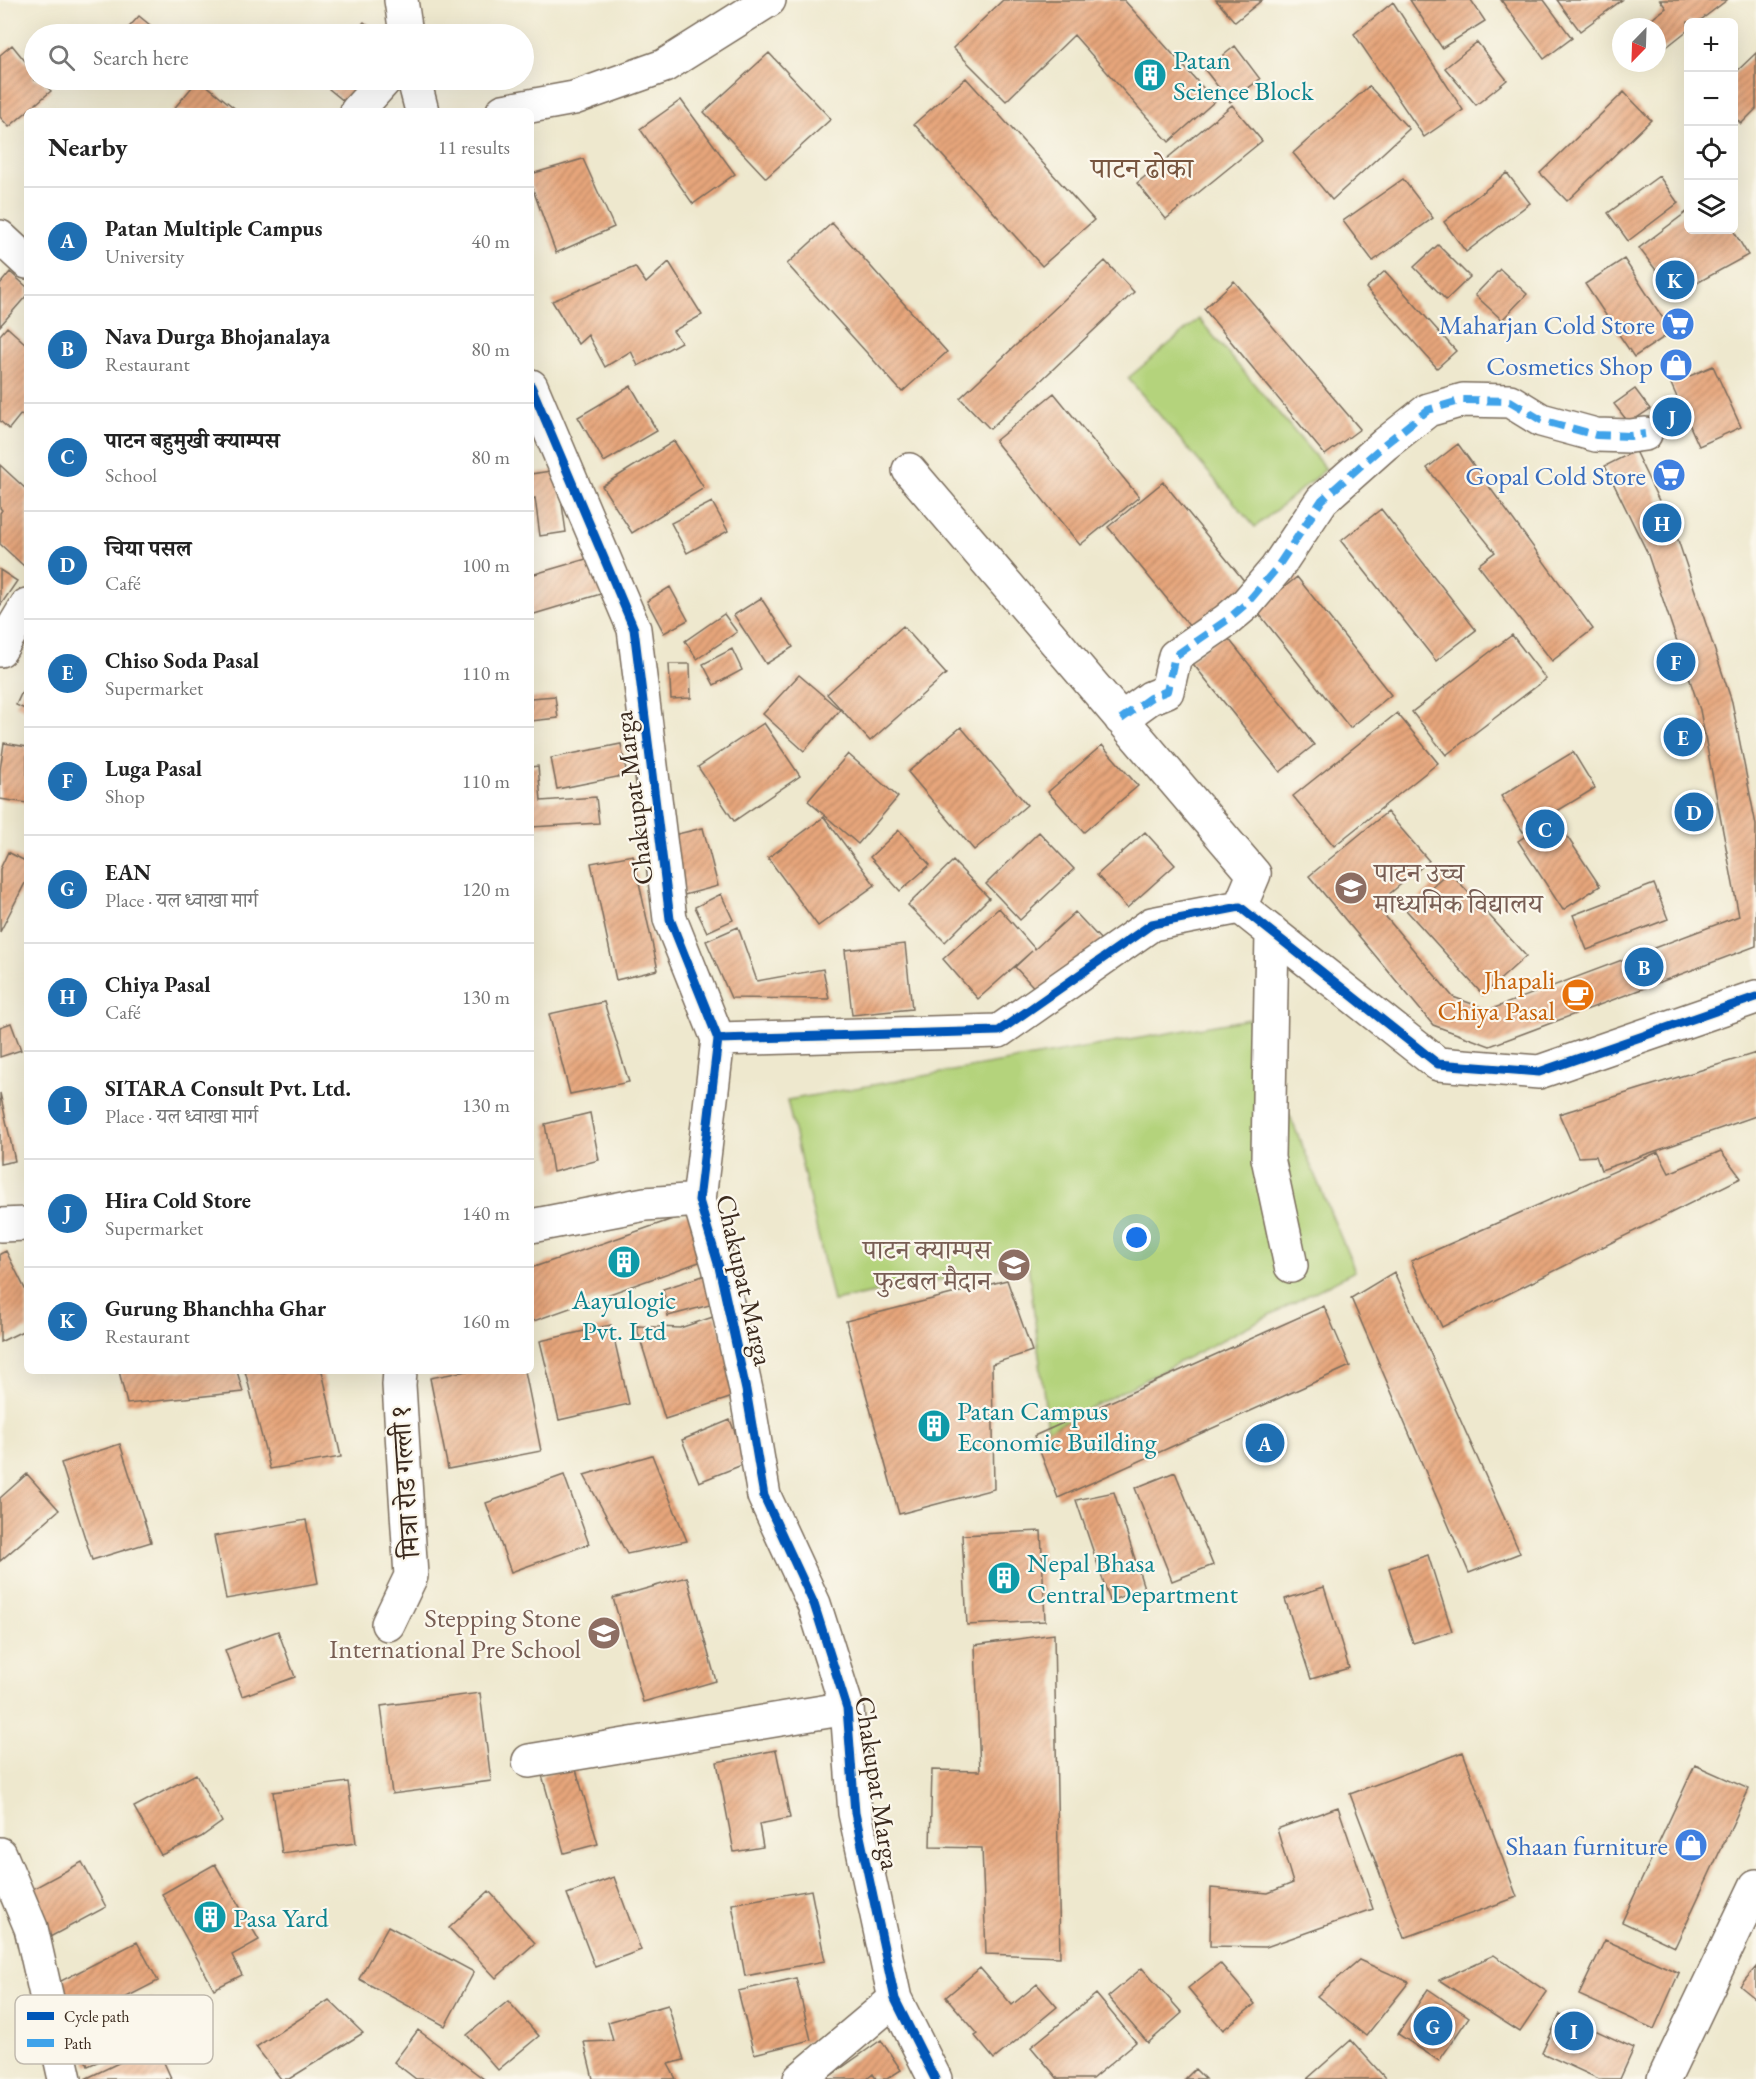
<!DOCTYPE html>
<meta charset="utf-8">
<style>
:root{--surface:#fff;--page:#f6f6f6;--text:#222;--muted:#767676;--line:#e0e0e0;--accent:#1f6fb2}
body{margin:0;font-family:"EB Garamond","Noto Serif Devanagari",serif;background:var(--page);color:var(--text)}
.controls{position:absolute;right:18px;top:18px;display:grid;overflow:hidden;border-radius:9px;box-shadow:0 6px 24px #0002}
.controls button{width:54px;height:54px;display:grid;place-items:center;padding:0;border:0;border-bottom:2px solid var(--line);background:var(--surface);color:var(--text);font:30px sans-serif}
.compass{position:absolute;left:1612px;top:18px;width:54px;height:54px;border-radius:50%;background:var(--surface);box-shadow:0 6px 24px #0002;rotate:203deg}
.you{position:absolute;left:1137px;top:1238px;width:21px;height:21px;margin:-15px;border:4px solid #fff;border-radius:50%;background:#1a73e8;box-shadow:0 0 0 9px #1a73e833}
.badge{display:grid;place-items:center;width:39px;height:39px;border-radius:50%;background:var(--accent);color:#fff;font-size:20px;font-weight:700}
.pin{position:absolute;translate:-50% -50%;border:3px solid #fff;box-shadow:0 2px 6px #0006}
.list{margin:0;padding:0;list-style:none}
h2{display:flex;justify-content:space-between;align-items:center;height:78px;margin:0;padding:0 24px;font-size:26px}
h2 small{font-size:20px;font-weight:400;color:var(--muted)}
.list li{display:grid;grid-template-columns:39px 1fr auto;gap:18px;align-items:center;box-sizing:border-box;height:108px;padding:0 24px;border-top:2px solid var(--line)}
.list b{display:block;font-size:22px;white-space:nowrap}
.list p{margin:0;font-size:20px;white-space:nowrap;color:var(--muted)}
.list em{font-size:20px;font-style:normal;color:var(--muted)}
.icon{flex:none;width:33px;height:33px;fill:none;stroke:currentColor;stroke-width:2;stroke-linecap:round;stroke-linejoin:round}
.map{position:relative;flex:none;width:1756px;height:2079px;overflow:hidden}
.search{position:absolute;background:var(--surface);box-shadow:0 6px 24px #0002;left:24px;top:24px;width:510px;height:66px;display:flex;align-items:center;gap:15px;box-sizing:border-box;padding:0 21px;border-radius:33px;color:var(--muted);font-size:22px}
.panel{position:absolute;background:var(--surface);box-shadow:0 6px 24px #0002;left:24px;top:108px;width:510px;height:1266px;border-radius:9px}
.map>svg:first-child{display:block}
</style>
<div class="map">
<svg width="1756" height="2079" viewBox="0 0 1756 2079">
<defs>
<pattern id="building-hatch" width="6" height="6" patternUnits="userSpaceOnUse" patternTransform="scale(1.5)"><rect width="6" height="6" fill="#e7a67c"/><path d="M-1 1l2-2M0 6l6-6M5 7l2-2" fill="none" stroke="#bc8765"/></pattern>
</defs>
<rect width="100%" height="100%" fill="#fbf7ec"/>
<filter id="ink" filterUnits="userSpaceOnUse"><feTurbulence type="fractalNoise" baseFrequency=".0167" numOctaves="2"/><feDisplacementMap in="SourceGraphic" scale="12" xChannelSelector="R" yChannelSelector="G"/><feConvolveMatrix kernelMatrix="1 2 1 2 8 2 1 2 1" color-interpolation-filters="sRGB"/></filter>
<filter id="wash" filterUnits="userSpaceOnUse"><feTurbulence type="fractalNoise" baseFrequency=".008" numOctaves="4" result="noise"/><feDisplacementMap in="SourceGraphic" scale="24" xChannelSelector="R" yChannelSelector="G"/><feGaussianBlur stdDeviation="1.35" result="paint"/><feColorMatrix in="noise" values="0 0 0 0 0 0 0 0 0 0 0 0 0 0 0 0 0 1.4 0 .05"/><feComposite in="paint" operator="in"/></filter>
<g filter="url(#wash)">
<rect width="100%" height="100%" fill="#eee8ce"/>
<path fill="#b4d37b" stroke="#787e4c" stroke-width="1.5" d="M1199 319 1326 469 1255 527 1128 378Z
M1249 1019 1355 1271 1048 1430 1028 1263 833 1301 787 1100Z"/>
<g id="blocks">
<path fill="url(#building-hatch)" d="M1003 0H1124L1215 101 1169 142 1074 35 1006 101 953 48Z
M1216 0H1262L1235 22Z
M1410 0H1471L1485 21 1442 48Z
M1501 0H1544L1572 38 1544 59Z
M1557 0H1622L1580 31Z
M1660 0H1727L1698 22H1688V30L1664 49 1657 41V27H1646L1644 25 1666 8Z
M1393 2 1463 110 1424 137 1354 34Z
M139 16 161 34H123Z
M364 22 379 34H353Z
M1477 42 1507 80 1476 105 1445 68Z
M12 45 34 72V80H41L51 91 9 127 0 117V55Z
M1235 46 1260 79 1230 102 1205 70Z
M769 53 831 119 766 178 704 112Z
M1756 53V109L1741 124 1734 116V74Z
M966 78 1094 220 1042 266 914 124Z
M198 80H200L238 111H172Z
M318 80H364L345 102Z
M1369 86 1409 129 1332 200 1293 153Z
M1624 92 1651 120 1567 201 1540 173Z
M681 100 735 174 693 204 640 129Z
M1232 105 1262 141 1166 219 1137 183Z
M583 159 614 227 556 253 531 184V174Z
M1507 173 1530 203 1466 252 1444 222Z
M1659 176 1678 203 1628 241 1608 213Z
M1403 179 1433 218 1373 261 1343 221Z
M1688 211V230H1733L1748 255 1675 295 1639 248Z
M832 223 947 352 902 392 787 264Z
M1438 245 1470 277 1446 300 1414 267Z
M1624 259 1672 332 1634 357 1585 284Z
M1105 261 1134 292 990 429 960 398Z
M669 262 702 315 673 331 681 342 638 366 631 351 605 367 588 335 578 344 552 301 635 267 646 283Z
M1500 269 1527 294 1502 320 1475 295Z
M1385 271 1456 351 1437 368 1366 288Z
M10 272 27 287V295L0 326V284Z
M1234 281 1360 429 1325 455 1204 309Z
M7 327 27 345V420L21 414 9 429 0 421V335Z
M1713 366 1741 427 1699 446 1671 384Z
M631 386 657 431 604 462 578 417Z
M1635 389 1650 409 1629 423 1614 404Z
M1054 393 1139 497 1080 545 995 441Z
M674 441 704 488 632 533 602 486Z
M1458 444 1593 629 1552 661 1478 565 1495 552 1427 468Z
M1635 451 1678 540 1732 702 1756 825V946L1490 1046 1433 1025 1309 876 1387 812 1429 861 1376 905 1453 997 1489 1010 1739 916 1700 710 1647 552 1605 466Z
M0 465 27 490V565L25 567 0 544V513L2 510 0 508Z
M557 470 566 532 540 536 535 498 531 499V474Z
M1163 482 1250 588 1195 633 1108 527Z
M712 502 728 531 687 553 671 523Z
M1381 509 1476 630 1436 661 1341 541Z
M593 557 604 593 531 615V575Z
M0 570 17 581 0 606Z
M1297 577 1391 695 1350 728 1256 610Z
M670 587 688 620 664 633 647 601Z
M761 598 793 647 766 664 734 615Z
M724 614 737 632 697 659 685 641Z
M903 626 946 674 870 741 827 694Z
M1224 633 1314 745 1280 772 1190 660Z
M1512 635 1546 679 1446 755 1412 712Z
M732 649 742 670 714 685 703 664Z
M669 664H690L691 698 671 699Z
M799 675 840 710 804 751 763 714Z
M27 681V710L16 705Z
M555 696 558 718 531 721V698Z
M1397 713 1438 763 1334 846 1293 796Z
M764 723 800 776 734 821 698 767Z
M961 727 1027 805 974 850 908 772Z
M4 743 27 747V803L0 799V770Z
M621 744 627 775 557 789 551 758Z
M1102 745 1138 786 1084 832 1048 792Z
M1573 752 1595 788 1523 832 1501 796Z
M848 754 898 797 858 844 808 801Z
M538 766 541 801 596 797 599 823 531 827V767Z
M824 817 875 885 818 926 768 858Z
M1554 817 1600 886 1563 910 1518 841Z
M703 828 718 886 684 895 669 836Z
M899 830 930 865 900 891 870 857Z
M1039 832 1074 869 1020 920 986 884Z
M1145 832 1175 865 1127 908 1097 875Z
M8 852 27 862V879L0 932V869Z
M633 855 658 970 616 980 591 863Z
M953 861 989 898 945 942 908 905Z
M1449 871 1526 956 1483 995 1406 910Z
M1654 884 1668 919 1587 950 1573 915Z
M721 894 733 920 707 932 695 907Z
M999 908 1035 949 1075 912 1102 941 1042 996 1015 967 1032 951 978 999 943 959Z
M738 927 757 981 823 969 829 999 731 998 706 941Z
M905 944 912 1009 852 1015 845 950Z
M604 1002 629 1082 570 1094 549 1014Z
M11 1023 21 1050 0 1057V1027Z
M1756 1053V1116L1601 1170 1596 1156 1578 1157 1559 1114Z
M0 1093 15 1161 0 1164Z
M590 1113 599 1160 553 1172 545 1124Z
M1721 1151 1741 1178 1442 1327 1411 1261 1658 1152 1669 1173Z
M693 1212 716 1256 531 1322V1268Z
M6 1251 27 1293V1329L0 1342V1254Z
M715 1272 721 1302 668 1316 663 1289Z
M1394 1272 1520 1553 1469 1573 1351 1298Z
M1007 1280 1032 1351 992 1364 994 1489 899 1514 846 1321Z
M1324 1306 1350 1366 1058 1498 1034 1436Z
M716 1316 739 1395 665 1419 636 1326 680 1328Z
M611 1325 629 1404 559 1420 540 1341Z
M119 1371H237L243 1392 127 1404Z
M245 1371H322L341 1457 270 1469Z
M466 1371H525L541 1451 448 1469 430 1378Z
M730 1420 747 1463 699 1482 682 1440Z
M120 1444 151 1542 92 1560 61 1463Z
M652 1455 687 1541 627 1554 584 1475Z
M1175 1472 1213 1565 1172 1581 1135 1488Z
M27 1474 59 1510 0 1561V1498Z
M564 1475 589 1544 511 1572 486 1503Z
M1114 1492 1144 1588 1110 1601 1076 1500Z
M306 1520 318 1583 226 1599 214 1536Z
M1041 1531 1045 1621 967 1625 962 1535Z
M1428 1555 1452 1631 1413 1643 1389 1568Z
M687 1577 716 1681 643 1702 613 1598Z
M1324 1587 1349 1668 1311 1679 1285 1599Z
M278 1631 295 1677 242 1696 225 1650Z
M1054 1634 1060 1957 986 1954 982 1848 930 1847 932 1770 980 1771 975 1645Z
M480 1693 491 1781 392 1794 381 1706Z
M776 1750 790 1818 759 1824 763 1847 734 1852 717 1762Z
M1463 1752 1517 1897 1404 1938 1350 1794Z
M1695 1765 1749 1789 1675 1947 1622 1922Z
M575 1766 598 1844 564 1853 542 1775Z
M196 1774 222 1822 201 1837 161 1855 134 1807Z
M348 1782 356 1843 282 1853 273 1792Z
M1338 1807 1373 1909 1266 1947 1210 1946 1211 1888 1268 1893 1293 1883 1277 1829Z
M82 1862 106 1907 50 1937 27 1892Z
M215 1864 259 1940 232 1955 242 1975 214 1989 162 1894Z
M614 1877 641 1950 595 1967 567 1894Z
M811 1890 825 1961 745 1976 732 1904Z
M489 1891 535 1943 496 1978 449 1928Z
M388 1926 474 1972 445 2026 359 1979Z
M1605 1940 1679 1973 1654 2029 1579 1995Z
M137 1942 158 1981 76 2023 55 1984Z
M1494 1955 1547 1992 1520 2032 1439 1980Z
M1359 1960 1409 1982 1366 2036 1317 1996Z
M1220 1963 1255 2004 1223 2030 1188 1988Z
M1756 1967V1999L1740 1986Z
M980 1968 1012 2005 1037 1984 1057 2007 994 2059 975 2036 978 2034 946 1997Z
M1142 1968 1182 2013 1148 2043 1108 1997Z
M796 1978 811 2040 754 2054 738 1991Z
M1428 1989 1469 2017 1439 2061 1398 2034Z
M1096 1994 1136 2042 1092 2079H1058L1031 2047Z
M152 1998 167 2031 88 2066 73 2032Z
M329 2000 363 2033 289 2079H281L256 2047Z
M508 2001 539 2036 498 2070 467 2035Z
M668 2005 684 2060 668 2064 676 2079H593L584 2042 613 2041 608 2022Z
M1560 2014 1634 2048 1620 2079H1599L1542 2053Z
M418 2030 484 2079H416L394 2062Z
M881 2040 901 2070 887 2079H876L873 2074 867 2079H826Z
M1351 2040 1386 2079H1307Z
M156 2045 171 2078 169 2079H85Z
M1195 2069 1205 2079H1185Z"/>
</g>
</g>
<g filter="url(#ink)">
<use href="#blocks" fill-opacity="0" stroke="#7a6c5c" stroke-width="1.5"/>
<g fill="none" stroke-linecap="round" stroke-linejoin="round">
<g stroke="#7a6c5c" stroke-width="36">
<path id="minor" d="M401 0 406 34
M414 80 422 111
M357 111 385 80
M503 111 574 98 664 66 769 0
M0 237 27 262
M531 386 634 629 670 919 718 1039 699 1200 719 1267 746 1390 764 1496 814 1604 847 1708 855 1813 895 1999 935 2079
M909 470 1254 874 1240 907
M0 650 27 605
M1121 719 1150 698 1167 691 1175 656 1227 620 1247 603 1276 569 1322 500 1385 444 1428 410 1463 400 1510 401 1541 420 1596 435 1630 436 1645 434
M1272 932 1268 1158 1291 1266
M718 1039 999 1031 1152 924 1240 907 1438 1064 1539 1072 1756 997
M0 1225 27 1224
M531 1226 645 1204 699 1200
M388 1624 411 1576 399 1385 400 1371
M529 1761 847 1708
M0 1854 31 1928 65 2079
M800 2079 895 1999
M1664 2079 1756 1886"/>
</g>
<use href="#minor" stroke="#fff" stroke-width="33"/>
<path stroke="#3fa3ea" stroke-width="8" stroke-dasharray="15 8" stroke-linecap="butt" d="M1121 719 1150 698 1167 691 1175 656 1227 620 1247 603 1276 569 1322 500 1385 444 1428 410 1463 400 1510 401 1541 420 1596 435 1630 436 1645 434"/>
<g stroke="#fbf7ec" stroke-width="13">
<path id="cycleway" d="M531 386 634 629 670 919 718 1039 699 1200 719 1267 746 1390 764 1496 814 1604 847 1708 855 1813 895 1999 935 2079
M718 1039 999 1031 1152 924 1240 907 1438 1064 1539 1072 1756 997"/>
</g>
<use href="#cycleway" stroke="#0057b8" stroke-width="9"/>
</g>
</g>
<defs>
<g id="building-disc" transform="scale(1.725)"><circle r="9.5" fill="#0f9aa8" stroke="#fbf7ec"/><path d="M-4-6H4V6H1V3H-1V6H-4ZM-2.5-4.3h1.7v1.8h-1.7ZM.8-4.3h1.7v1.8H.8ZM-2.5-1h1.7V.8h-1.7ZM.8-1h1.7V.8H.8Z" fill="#fff"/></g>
<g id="supermarket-disc" transform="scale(1.725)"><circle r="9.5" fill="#3f7fe0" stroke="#fbf7ec"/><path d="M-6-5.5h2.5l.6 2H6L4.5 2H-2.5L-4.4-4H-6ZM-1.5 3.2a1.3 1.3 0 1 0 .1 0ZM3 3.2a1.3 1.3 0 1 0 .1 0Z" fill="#fff"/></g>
<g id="shop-disc" transform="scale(1.725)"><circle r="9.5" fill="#3f7fe0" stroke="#fbf7ec"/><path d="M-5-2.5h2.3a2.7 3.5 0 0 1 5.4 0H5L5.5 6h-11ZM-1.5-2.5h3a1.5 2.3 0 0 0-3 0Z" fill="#fff"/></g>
<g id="school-disc" transform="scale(1.725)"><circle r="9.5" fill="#8d6e63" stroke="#fbf7ec"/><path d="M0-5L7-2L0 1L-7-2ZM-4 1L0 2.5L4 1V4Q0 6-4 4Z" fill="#fff"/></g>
<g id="cafe-disc" transform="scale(1.725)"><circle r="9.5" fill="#e8710a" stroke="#fbf7ec"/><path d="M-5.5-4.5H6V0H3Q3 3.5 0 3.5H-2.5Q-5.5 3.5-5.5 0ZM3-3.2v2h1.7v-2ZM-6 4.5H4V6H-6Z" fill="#fff"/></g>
</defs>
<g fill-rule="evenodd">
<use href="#building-disc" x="1150" y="75"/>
<use href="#supermarket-disc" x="1678" y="324"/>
<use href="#shop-disc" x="1676" y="365"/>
<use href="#supermarket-disc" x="1669" y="475"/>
<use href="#school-disc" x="1351" y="888"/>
<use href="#cafe-disc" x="1578" y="995"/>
<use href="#building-disc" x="624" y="1262"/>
<use href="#school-disc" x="1014" y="1265"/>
<use href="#building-disc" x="934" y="1426"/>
<use href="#building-disc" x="1004" y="1578"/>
<use href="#school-disc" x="604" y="1633"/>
<use href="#shop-disc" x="1691" y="1845"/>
<use href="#building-disc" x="210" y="1917"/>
</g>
<g text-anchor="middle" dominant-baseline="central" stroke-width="4.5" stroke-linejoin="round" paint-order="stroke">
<g font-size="27" fill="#0d838f" stroke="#fbf7ec" text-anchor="start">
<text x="1173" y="59">Patan<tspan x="1173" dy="31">Science Block</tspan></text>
<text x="624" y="1299" text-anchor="middle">Aayulogic<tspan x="624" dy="31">Pvt. Ltd</tspan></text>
<text x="957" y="1410">Patan Campus<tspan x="957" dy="31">Economic Building</tspan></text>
<text x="1027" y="1562">Nepal Bhasa<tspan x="1027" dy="31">Central Department</tspan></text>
<text x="233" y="1917">Pasa Yard</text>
</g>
<g font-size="27" fill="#366cbe" stroke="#fbf7ec" text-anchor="end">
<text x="1655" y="324">Maharjan Cold Store</text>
<text x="1653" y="365">Cosmetics Shop</text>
<text x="1646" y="475">Gopal Cold Store</text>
<text x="1668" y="1845">Shaan furniture</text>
</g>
<g font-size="27" fill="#3b2a1e" stroke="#fbf7ec">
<text transform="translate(633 798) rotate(-97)">Chakupat Marga</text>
<text transform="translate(745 1280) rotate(77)">Chakupat Marga</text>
<text transform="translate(405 1482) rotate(-94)">मित्रा रोड गल्ली १</text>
<text transform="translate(878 1783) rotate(81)">Chakupat Marga</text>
</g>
<g font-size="27" fill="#785e54" stroke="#fbf7ec" text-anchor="end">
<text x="1374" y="872" text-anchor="start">पाटन उच्च<tspan x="1374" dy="31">माध्यमिक विद्यालय</tspan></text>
<text x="991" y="1249">पाटन क्याम्पस<tspan x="991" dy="31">फुटबल मैदान</tspan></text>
<text x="581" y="1617">Stepping Stone<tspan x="581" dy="31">International Pre School</tspan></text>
</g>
<g font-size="27" fill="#c56008" stroke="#fbf7ec" text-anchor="end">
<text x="1555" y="979">Jhapali<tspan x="1555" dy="31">Chiya Pasal</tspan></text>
</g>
<g font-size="28" fill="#77553f" stroke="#fbf7ec">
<text x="1142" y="168">पाटन ढोका</text>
</g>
</g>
<rect x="15" y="1995" width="198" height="69" rx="9" fill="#fbf7ec" stroke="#c1baae" stroke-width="1.5"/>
<rect x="27" y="2012" width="27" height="8" fill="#0057b8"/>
<rect x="27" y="2039" width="27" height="8" fill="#3fa3ea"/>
<g font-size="16" fill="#3b2a1e">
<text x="64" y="2022">Cycle path</text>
<text x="64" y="2049">Path</text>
</g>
</svg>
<div class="controls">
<button>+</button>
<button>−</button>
<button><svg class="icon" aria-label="locate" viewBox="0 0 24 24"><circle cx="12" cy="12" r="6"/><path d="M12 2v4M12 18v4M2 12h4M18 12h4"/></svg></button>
<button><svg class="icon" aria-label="layers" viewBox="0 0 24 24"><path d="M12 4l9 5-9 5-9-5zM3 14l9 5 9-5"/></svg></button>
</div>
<svg class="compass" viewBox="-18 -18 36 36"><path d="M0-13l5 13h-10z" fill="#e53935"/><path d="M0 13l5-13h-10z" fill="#767676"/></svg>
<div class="you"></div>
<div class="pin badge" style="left:1265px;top:1443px">A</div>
<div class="pin badge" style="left:1644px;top:967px">B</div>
<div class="pin badge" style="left:1545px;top:829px">C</div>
<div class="pin badge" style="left:1694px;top:812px">D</div>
<div class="pin badge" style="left:1683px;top:737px">E</div>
<div class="pin badge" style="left:1676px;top:662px">F</div>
<div class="pin badge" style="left:1433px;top:2026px">G</div>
<div class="pin badge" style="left:1662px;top:523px">H</div>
<div class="pin badge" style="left:1574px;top:2031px">I</div>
<div class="pin badge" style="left:1672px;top:417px">J</div>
<div class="pin badge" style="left:1675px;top:280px">K</div>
<div class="search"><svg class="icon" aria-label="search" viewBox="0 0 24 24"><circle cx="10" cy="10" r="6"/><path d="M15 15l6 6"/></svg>Search here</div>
<section class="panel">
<h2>Nearby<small>11 results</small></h2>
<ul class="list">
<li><span class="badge">A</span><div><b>Patan Multiple Campus</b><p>University</p></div><em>40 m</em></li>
<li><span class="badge">B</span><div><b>Nava Durga Bhojanalaya</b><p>Restaurant</p></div><em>80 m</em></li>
<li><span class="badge">C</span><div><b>पाटन बहुमुखी क्याम्पस</b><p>School</p></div><em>80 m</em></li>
<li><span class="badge">D</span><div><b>चिया पसल</b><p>Café</p></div><em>100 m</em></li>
<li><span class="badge">E</span><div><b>Chiso Soda Pasal</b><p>Supermarket</p></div><em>110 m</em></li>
<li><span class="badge">F</span><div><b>Luga Pasal</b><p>Shop</p></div><em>110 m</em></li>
<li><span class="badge">G</span><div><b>EAN</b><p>Place · यल ध्वाखा मार्ग</p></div><em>120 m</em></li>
<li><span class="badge">H</span><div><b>Chiya Pasal</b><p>Café</p></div><em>130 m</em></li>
<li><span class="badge">I</span><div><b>SITARA Consult Pvt. Ltd.</b><p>Place · यल ध्वाखा मार्ग</p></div><em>130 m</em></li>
<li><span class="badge">J</span><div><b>Hira Cold Store</b><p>Supermarket</p></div><em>140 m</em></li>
<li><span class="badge">K</span><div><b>Gurung Bhanchha Ghar</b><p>Restaurant</p></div><em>160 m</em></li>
</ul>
</section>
</div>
